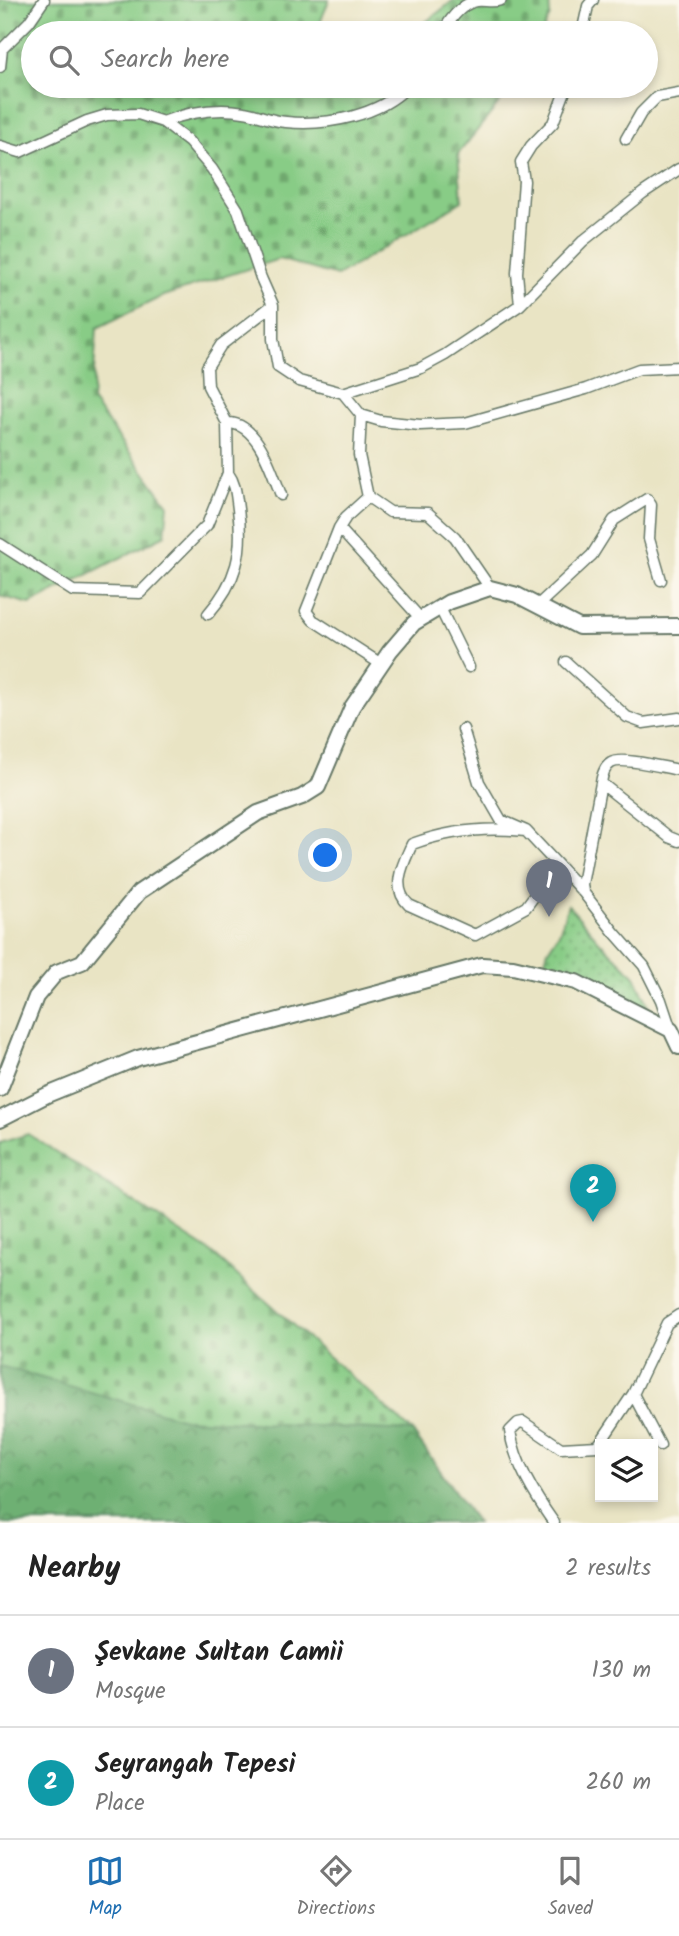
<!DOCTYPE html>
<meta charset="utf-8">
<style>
:root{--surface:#fff;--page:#f6f6f6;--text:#222;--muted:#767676;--line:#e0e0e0;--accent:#1f6fb2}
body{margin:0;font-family:Kalam,sans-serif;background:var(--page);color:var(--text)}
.controls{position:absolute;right:21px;bottom:21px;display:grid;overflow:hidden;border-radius:0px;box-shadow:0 4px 10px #0003}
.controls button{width:63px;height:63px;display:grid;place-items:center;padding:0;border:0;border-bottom:2px solid var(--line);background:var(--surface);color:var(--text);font:35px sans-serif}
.you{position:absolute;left:326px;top:856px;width:24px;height:24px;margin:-18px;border:5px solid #fff;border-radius:50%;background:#1a73e8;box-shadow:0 0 0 10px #1a73e833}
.badge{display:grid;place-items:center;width:46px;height:46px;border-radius:50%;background:var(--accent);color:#fff;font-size:23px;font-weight:700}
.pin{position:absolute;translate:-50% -58px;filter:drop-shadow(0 2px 4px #0008)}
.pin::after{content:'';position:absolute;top:37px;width:24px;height:21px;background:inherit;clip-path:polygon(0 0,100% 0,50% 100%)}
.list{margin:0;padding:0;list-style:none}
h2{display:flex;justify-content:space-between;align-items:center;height:91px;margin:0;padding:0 28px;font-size:30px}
h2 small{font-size:23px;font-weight:400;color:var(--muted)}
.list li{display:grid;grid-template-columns:46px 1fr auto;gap:21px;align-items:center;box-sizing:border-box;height:112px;padding:0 28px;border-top:2px solid var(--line)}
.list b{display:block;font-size:26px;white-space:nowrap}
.list p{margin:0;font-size:23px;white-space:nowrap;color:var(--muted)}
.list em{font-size:23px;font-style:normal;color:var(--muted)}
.icon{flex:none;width:38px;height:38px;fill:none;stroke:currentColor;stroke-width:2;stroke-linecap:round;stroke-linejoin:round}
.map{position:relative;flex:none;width:679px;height:1523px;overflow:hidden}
.search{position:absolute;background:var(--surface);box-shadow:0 4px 10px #0003;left:21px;right:21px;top:21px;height:77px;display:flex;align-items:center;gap:18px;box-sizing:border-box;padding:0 24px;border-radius:38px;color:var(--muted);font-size:26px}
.sheet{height:315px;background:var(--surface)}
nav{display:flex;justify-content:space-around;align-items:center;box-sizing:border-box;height:98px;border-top:2px solid var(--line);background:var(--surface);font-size:19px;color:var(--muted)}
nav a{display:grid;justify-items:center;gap:4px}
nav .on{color:var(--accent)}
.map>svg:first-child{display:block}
</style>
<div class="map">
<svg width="679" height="1523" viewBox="0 0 679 1523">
<defs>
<pattern id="grass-dots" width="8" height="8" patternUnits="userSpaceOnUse" patternTransform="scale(1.75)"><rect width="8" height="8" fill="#88cc86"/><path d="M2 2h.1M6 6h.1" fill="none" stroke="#6fa76e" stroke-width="1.8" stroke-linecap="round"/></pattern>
<pattern id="forest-crowns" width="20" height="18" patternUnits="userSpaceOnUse" patternTransform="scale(1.75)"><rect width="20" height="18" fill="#6eb073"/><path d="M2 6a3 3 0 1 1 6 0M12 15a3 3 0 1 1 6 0" fill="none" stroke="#5a905f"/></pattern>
<pattern id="cemetery-stones" width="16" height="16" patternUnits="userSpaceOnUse" patternTransform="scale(1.75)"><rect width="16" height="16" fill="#88cc86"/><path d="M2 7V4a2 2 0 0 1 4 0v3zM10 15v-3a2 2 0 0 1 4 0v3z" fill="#6fa76e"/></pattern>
</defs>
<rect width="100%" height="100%" fill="#fbf7ec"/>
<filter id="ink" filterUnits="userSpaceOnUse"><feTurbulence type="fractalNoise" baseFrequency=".0143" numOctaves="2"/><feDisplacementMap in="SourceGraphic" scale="14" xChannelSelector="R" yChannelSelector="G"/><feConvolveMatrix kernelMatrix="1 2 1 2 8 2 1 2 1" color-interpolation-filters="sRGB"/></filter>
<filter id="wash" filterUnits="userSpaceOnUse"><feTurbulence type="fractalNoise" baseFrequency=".00686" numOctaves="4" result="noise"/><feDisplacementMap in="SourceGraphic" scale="28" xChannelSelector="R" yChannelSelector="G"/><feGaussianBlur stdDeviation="1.57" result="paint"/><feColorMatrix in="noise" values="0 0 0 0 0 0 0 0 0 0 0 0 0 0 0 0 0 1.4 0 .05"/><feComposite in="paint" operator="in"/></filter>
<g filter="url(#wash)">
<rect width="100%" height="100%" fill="#e9e4c4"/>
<path fill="url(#grass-dots)" stroke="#54845d" stroke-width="2" d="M568 905 600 942 635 976 649 1006H642L615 990 544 964 548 950 559 933Z"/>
<path fill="url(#forest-crowns)" stroke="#467654" stroke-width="2" d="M0 1363 184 1419 412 1431 477 1523H0Z"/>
<path fill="url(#cemetery-stones)" stroke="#54845d" stroke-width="2" d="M0 0H329L316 33H33V86H513L458 154 462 201 337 276 279 259 163 296 97 328 92 401 168 505 165 535 30 604 0 596Z
M454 0H549L550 15 542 33H412Z
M28 1134 211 1252 412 1431 184 1419 0 1366V1143Z"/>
</g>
<g filter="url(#ink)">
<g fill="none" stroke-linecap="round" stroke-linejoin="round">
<g stroke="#676" stroke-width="13">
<path id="street" d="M442 33C449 21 461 3 477 1 485 0 492 3 501 0
M582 33 588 6 593 0
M0 67 2 49 29 22 44 0
M163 122C189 112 216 107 244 112 258 114 271 121 286 122 327 126 379 116 408 86
M626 139 641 113 657 97 679 93
M0 146 20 152 87 121 107 115 138 114 163 122 189 142 212 169 238 210 261 278 273 305V339L278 367 299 381 343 393 361 415 381 421 420 425 465 423 586 389 639 369 679 367
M520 305 517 273 524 181 521 162 531 146 553 123 567 86
M343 393 421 368 445 355 520 305 583 241 643 193 679 169
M361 415 359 455 368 497 390 512 428 513 455 537 490 588
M227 423C258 422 272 472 281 495
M368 497 346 517 339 528 306 611 313 620 381 664
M339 528 421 619
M0 544 73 591 140 593 207 525 228 473 227 423 208 386 207 367 221 345 273 305
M538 605 592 555 614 520 647 499 651 505 649 539 661 580
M440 608 469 667
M208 614C237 581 244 552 238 509 236 495 236 484 228 473
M566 662 627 717 643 723 679 718
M463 729 479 782 501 820 526 831 583 892
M601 783 669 837 679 841
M526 831C487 827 449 830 412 844 403 864 390 887 409 905L475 935 526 907 537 892 564 874
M671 1030 661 1000 644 966 614 932 583 892 582 884 601 783C602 776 604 767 611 763 622 756 665 768 679 770
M633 1394 660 1445
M554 1523C535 1496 515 1464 510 1431L518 1423 523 1422 561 1448 598 1446 633 1394 667 1323 679 1315"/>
</g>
<g stroke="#676" stroke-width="18">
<path id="secondary" d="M0 1089 36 997 57 972 82 962 139 892 258 813 302 797 318 787 352 707 390 651 414 623 449 602 490 588 517 595 579 627 679 626
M0 1119 47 1095 138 1058 482 965 513 967 576 982 671 1030 679 1047"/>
</g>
<use href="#street" stroke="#fff" stroke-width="10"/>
<use href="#secondary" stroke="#fff" stroke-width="14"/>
</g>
</g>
</svg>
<div class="controls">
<button><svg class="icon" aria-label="layers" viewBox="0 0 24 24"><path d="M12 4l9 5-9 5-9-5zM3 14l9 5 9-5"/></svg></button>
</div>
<div class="you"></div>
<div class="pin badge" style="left:549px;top:917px;background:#6b7280">1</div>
<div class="pin badge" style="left:593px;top:1222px;background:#0f9aa8">2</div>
<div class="search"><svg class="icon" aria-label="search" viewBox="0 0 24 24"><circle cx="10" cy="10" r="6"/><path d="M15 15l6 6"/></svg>Search here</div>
</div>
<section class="sheet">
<h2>Nearby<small>2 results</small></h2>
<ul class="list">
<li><span class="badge" style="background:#6b7280">1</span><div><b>Şevkane Sultan Camii</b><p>Mosque</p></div><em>130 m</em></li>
<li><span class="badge" style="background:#0f9aa8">2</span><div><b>Seyrangah Tepesi</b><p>Place</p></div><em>260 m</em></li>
</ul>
</section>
<nav>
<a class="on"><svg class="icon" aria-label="map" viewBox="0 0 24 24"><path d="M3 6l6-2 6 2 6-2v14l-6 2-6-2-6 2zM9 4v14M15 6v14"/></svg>Map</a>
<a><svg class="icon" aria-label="directions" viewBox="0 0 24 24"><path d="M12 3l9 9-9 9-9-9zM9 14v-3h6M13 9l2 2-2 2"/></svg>Directions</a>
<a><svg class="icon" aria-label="saved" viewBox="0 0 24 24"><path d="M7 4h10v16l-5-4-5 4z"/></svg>Saved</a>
</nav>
